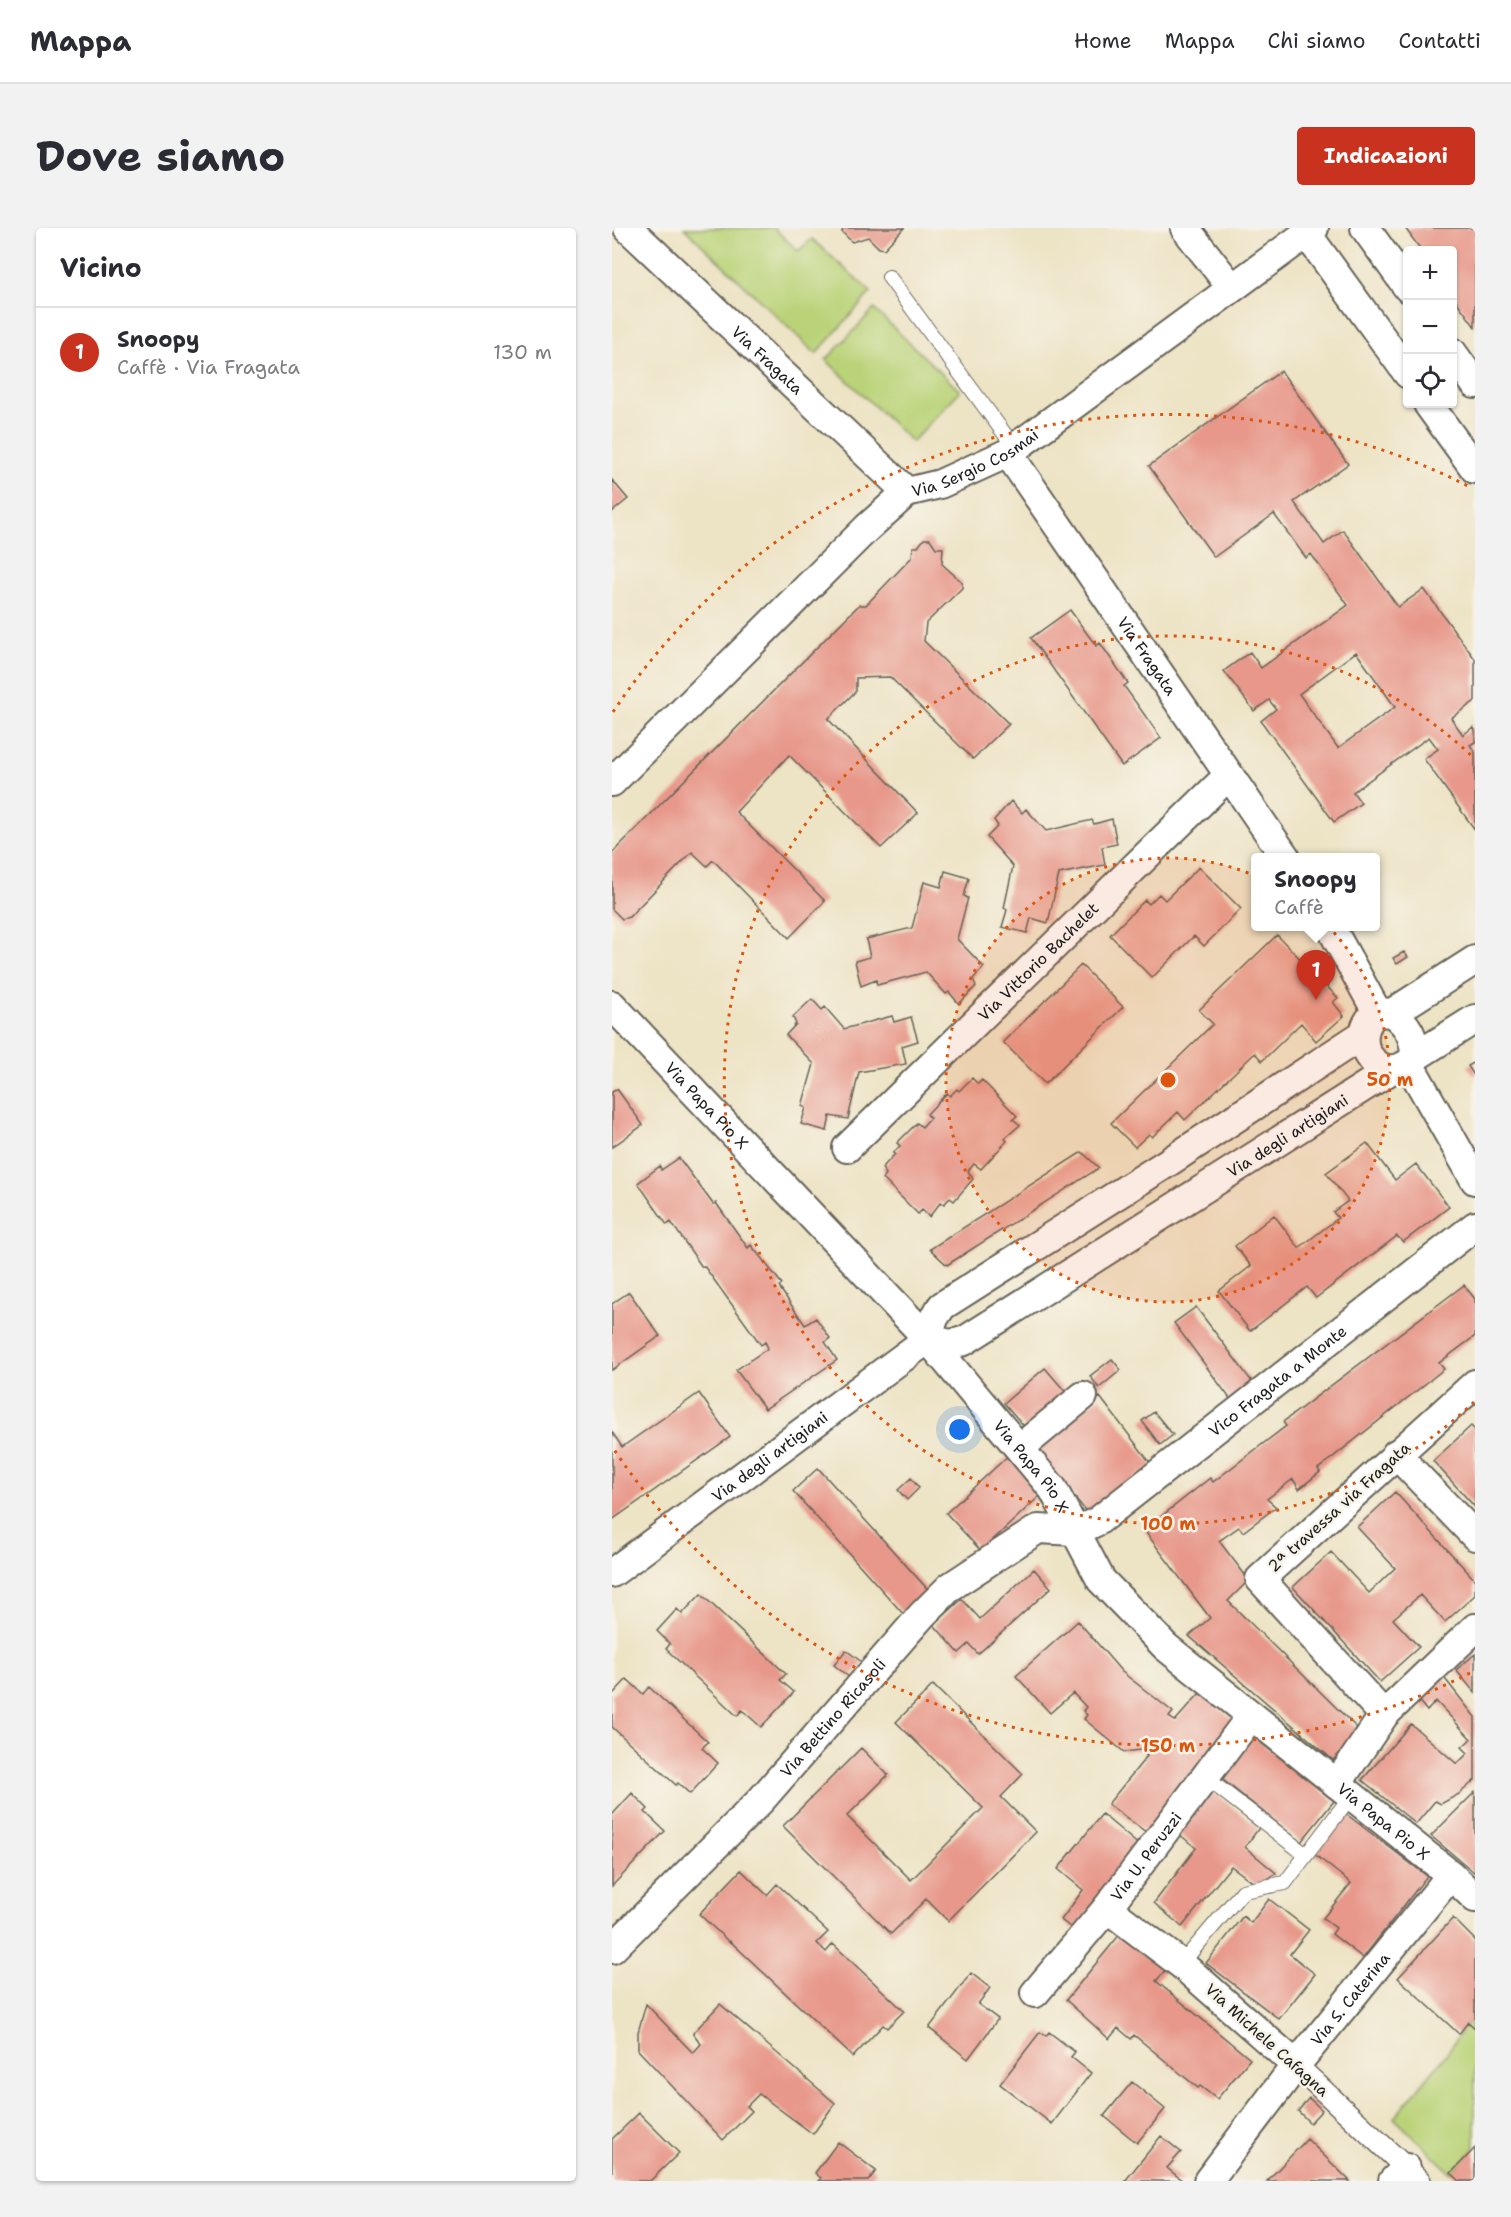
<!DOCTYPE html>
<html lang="it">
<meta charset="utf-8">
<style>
:root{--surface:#fff;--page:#f2f2f3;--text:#2b2b33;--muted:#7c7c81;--line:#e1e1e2;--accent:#c8321e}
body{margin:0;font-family:"Shantell Sans",sans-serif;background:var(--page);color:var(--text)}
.controls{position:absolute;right:18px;top:18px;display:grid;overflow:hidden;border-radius:6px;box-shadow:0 2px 4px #0004}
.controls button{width:54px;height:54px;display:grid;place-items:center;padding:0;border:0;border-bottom:2px solid var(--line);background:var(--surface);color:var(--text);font:30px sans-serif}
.you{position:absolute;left:348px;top:1202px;width:21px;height:21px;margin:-15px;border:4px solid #fff;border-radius:50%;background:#1a73e8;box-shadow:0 0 0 9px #1a73e833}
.badge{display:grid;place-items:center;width:39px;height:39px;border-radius:50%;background:var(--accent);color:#fff;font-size:20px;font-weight:700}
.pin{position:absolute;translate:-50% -50px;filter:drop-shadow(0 2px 3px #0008)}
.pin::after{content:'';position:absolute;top:32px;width:21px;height:18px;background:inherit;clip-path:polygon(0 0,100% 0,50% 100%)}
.popup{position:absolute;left:639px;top:625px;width:129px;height:78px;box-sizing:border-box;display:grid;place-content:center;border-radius:6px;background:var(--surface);filter:drop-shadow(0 2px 4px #0005);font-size:20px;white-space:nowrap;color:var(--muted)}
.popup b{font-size:22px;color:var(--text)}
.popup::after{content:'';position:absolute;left:50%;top:100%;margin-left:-12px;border:12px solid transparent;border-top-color:var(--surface)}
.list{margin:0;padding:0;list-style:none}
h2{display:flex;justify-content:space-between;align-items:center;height:78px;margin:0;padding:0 24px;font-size:26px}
h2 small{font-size:20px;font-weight:400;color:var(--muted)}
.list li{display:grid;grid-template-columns:39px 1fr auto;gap:18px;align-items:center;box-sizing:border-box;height:90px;padding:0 24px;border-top:2px solid var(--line)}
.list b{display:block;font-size:22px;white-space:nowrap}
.list p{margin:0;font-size:20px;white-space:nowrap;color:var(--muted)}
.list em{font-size:20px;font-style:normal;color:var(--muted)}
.icon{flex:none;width:33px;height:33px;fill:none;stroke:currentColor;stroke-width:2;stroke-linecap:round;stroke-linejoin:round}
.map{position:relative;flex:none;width:863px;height:1953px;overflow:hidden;border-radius:6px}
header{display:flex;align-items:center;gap:36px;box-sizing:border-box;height:84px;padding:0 30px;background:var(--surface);border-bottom:2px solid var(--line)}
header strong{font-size:28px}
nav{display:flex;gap:33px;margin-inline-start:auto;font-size:21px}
.intro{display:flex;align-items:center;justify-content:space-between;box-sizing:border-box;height:144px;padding:0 36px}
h1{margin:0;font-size:42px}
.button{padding:15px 27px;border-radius:6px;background:var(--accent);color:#fff;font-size:21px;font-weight:700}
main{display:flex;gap:36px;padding:0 36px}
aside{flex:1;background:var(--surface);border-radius:6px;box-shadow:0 2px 4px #0004}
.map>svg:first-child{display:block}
</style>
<header>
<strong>Mappa</strong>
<nav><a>Home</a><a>Mappa</a><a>Chi siamo</a><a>Contatti</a></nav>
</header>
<div class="intro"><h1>Dove siamo</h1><a class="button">Indicazioni</a></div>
<main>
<aside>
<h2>Vicino<small></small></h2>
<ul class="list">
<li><span class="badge">1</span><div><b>Snoopy</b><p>Caffè · Via Fragata</p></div><em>130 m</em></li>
</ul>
</aside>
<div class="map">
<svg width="863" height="1953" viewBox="0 0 863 1953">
<rect width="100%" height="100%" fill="#f7f3e8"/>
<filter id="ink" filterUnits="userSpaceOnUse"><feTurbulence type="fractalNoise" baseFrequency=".0167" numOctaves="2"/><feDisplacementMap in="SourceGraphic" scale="12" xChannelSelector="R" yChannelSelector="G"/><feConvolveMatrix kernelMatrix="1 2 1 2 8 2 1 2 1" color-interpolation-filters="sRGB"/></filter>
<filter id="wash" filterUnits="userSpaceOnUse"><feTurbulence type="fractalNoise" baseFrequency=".008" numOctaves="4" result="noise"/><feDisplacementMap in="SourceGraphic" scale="24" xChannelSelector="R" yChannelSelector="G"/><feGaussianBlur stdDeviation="1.35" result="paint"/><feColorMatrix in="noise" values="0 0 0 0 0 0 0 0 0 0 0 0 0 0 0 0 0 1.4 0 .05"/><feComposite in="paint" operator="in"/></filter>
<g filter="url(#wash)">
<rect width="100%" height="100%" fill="#ede3c5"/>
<path fill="#bad378" stroke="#6b784a" stroke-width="1.5" d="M72 0H162L186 23 200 11 259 64 204 126Z
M262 81 348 163 300 214 214 132Z
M856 1794 863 1800V1920L839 1945 782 1890 833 1828Z"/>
<g id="blocks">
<path fill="#e7988a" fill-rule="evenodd" d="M231 0H292L272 21 267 20 256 9 240 14 230 4Z
M793 0H863V99L840 67V22H809Z
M669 143 736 236 682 274 712 316 731 302 786 379 812 361 863 431V473L839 490 851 507 861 499 863 502V514L858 517 863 524V602L812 531 826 521 817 509 741 564 749 575 722 594 649 493 664 481 657 472 642 483 612 443 638 424 649 440 736 377 699 326 694 330 662 286 602 329 537 238ZM744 424 783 479 726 520 687 466Z
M0 252 16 271 0 284Z
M312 311H318L324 320H331L330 336 350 354V360L314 395 312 413 397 496 361 531 278 449 244 450V463L216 491 306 585 269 620 177 527 124 584 213 673 177 710 101 632 95 638 80 624 17 689 10 691 0 681V625L247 377H254L300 329 301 319H306Z
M458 382 484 418 488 415 516 455 512 458 549 510 510 538 419 410Z
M399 573 410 585 414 581 434 603 480 592 482 596 500 591 505 616 490 619 493 637 447 646 436 695 419 690 415 705 390 699 395 682 392 680 401 638 375 609 386 598 382 592Z
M587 639 629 681 592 718 582 708 540 750 498 707 533 672 537 676 547 666 553 672Z
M333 643 357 650 352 668 356 670 345 711 372 739 361 751 364 758 347 776 337 764 334 766 314 744 265 757 264 752 249 758 243 733 258 729 254 711 300 700 312 654 329 659Z
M665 707 726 770 721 774 732 788 704 813 689 795 650 833 643 825 573 892 566 884 540 909 537 906 523 919 499 895 601 796 587 782Z
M792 724 796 729 785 736 781 730Z
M469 737 511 779 433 856 391 814Z
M200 771 210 782 213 779 232 801 280 788 282 794 299 789 306 813 290 818 294 836 247 844 236 891 218 888 215 903 189 896 194 880 190 878 202 836 174 807 184 796 181 789Z
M863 834V849L856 838Z
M360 850 366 856 370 852 405 888 401 891 408 897 393 910 395 913 369 941 362 936 356 943 361 951 342 973 338 970 332 976 329 974 317 989 310 982 306 986 271 951 274 946 270 940 283 926 281 925 288 918 285 915 305 895 310 899 318 890 315 886 335 865 338 868 345 861 347 863Z
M5 861 31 897 0 919V864Z
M755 915 783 952 804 936 837 979 791 1014 785 1008 704 1070 695 1059 638 1103 607 1063 639 1038 623 1018 662 987 687 1020 726 990 721 984 736 973 714 945Z
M470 924 487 940 335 1037 318 1021Z
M67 930 101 976 104 975 136 1020 139 1017 170 1056 167 1059 193 1097 204 1090 218 1110 213 1114 225 1132 153 1181 124 1142 156 1120 153 1114 149 1117 92 1038 90 1039 59 994 55 997 26 955 48 938 49 942Z
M852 1057 863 1071V1108L827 1135 832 1141 706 1241 708 1244 687 1261 681 1251 655 1271 664 1279 631 1304 627 1299 607 1313 637 1352 616 1373 749 1504 721 1532 577 1408 598 1390 532 1302 598 1250 601 1254 674 1198 671 1194Z
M17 1064 48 1108 0 1142V1076Z
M584 1079 644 1159 622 1176 562 1095Z
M500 1131 509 1142 487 1160 478 1148Z
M433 1140 458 1169 417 1204 392 1175Z
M87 1165 118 1209 0 1292V1204L10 1219Z
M488 1169 540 1237 476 1286 423 1218Z
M542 1184 561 1207 548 1217 530 1193Z
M859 1198 863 1202V1279L821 1233Z
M398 1226 433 1263 369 1323 334 1285Z
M206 1240 320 1366 294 1389 181 1263Z
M299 1250 307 1260 295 1272 286 1262Z
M783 1264 863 1352V1367L833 1394 808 1367 781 1391 807 1419 768 1454 681 1359 719 1324 757 1365 783 1340 745 1299Z
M422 1341 439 1360 366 1426 357 1416 347 1425 322 1397 350 1371 368 1391Z
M89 1366 174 1446 168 1452 182 1464 149 1499 130 1482 125 1488 54 1421 58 1416 45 1403 65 1381 70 1386Z
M466 1393 510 1444 561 1484 557 1489 563 1493 588 1465 626 1496 538 1607 496 1576 535 1528 528 1522 512 1524 472 1491 475 1487 471 1483 474 1479 461 1465 438 1485 404 1448Z
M234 1422 251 1435 238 1450 222 1437Z
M863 1426V1465L844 1442Z
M830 1447 863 1489V1552L847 1566 829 1576 823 1573 804 1596 750 1552 799 1496 845 1536 856 1525 850 1519 859 1511 824 1473 815 1483 805 1471Z
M15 1451 31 1466 37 1459 96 1514 90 1520 106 1535 78 1566 66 1555 64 1557 0 1499V1467Z
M321 1457 411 1546 389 1569 424 1604 336 1693 314 1671 279 1706 171 1598 249 1520 276 1547 235 1588 299 1652 371 1580 284 1494Z
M638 1506 722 1573 689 1614 605 1547Z
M595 1559 647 1600 633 1619 664 1645 646 1658 619 1638 570 1699 542 1675 584 1620 561 1601Z
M863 1564V1645L819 1608Z
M20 1565 36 1581 33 1584 53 1603 0 1658V1587Z
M490 1586 528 1618 462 1702 449 1692 471 1662 446 1641Z
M734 1586 815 1648 751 1730 720 1706 724 1700 711 1690 739 1655 702 1626Z
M129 1642 155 1667 165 1656 216 1704 205 1715 214 1724 221 1716 292 1783 275 1800 271 1797 241 1829 118 1713 117 1714 87 1686Z
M657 1671 697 1702 678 1726 703 1746 667 1791 594 1735 631 1688 639 1695Z
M841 1690 863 1712V1800L856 1794 847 1806 786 1750Z
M509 1705 554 1742 544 1753 638 1831 605 1871 588 1858 586 1860 522 1807 519 1811 506 1800 497 1811 454 1772Z
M359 1745 378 1760 366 1776 386 1791 356 1831 317 1800Z
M34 1776 81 1825 89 1816 81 1805 108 1776 223 1875 201 1906 147 1866 135 1878 140 1883 111 1912 26 1822V1804Z
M428 1804 434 1808 437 1804 463 1824 459 1829 479 1845 440 1896 388 1856Z
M520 1854 553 1881 525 1915 492 1888Z
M697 1870 710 1882 698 1895 686 1883Z
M27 1885 67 1925 38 1953H0V1911Z
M549 1908 569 1924 555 1940 571 1953H513Z
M695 1911 738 1953H655Z
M226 1914 264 1943 256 1953H206L209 1950 203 1945Z
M863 1920V1953H848L839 1945Z"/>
</g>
</g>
<g filter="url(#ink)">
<use href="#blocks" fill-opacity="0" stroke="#656257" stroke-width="1.5"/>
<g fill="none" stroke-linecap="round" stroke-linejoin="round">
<g stroke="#656257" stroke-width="16">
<path id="service" d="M277 49 403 220
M593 1549 694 1627
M569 1736 631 1663 673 1655 739 1568"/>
</g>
<g stroke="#656257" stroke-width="24">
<path id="pedestrian" d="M684 1837 808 1953"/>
</g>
<g stroke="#656257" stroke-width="32">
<g id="minor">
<path id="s1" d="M16 0 295 264"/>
<path d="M573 0 620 60"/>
<path d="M753 0 796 60"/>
<path d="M695 6 796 146"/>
<path d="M840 124 863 156"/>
<path d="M816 176 863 241"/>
<path id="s2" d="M396 225 674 630"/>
<path id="s3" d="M0 554 255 300 295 264 328 256 396 225 702 0"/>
<path d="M718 698 765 784"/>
<path id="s4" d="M0 777 316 1111 441 1261 489 1352 554 1419 839 1647 863 1670"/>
<path d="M765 784 780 785C796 796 803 810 803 829 771 865 730 813 765 784Z"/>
<path d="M780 785 863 732"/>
<path d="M803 829 863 791"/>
<path d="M797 836 863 952"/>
<path id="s5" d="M235 920 617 547"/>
<path id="s6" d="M316 1111 338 1116 352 1113 777 843"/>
<path d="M408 1220 471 1168"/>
<path d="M784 1226 863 1308"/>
<path id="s7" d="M0 1345 316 1111 322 1090 330 1078 552 937 750 807"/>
<path d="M772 1487 648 1351 863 1156"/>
<path d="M725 1556 772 1487 863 1400"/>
<path d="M495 1680 569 1736 684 1837"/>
<path id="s8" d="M0 1721 149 1572 310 1387 338 1359 426 1301 464 1303 486 1293 863 998"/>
<path id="s9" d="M423 1765 495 1680 639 1488"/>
<path id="s10" d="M596 1953 684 1837 839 1647"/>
<path d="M781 1953 794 1940"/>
</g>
</g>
<use href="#service" stroke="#fff" stroke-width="14"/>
<use href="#pedestrian" stroke="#fff" stroke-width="21"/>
<use href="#minor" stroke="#fff" stroke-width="28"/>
</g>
</g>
<circle cx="556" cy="852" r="222" fill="#de560d" fill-opacity=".12"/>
<g fill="none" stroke="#de560d" stroke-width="3" stroke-dasharray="3 6">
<circle cx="556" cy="852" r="222"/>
<path d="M862 1174A444 444 0 1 1 862 530"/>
<path d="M858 1445A666 666 0 0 1 1 1220M1 484A666 666 0 0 1 858 259"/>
</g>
<g text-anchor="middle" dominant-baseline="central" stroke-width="5" stroke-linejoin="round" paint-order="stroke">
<g font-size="16" fill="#1c1c1c" stroke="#f7f3e8">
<text stroke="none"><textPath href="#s1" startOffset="192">Via Fragata</textPath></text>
<text stroke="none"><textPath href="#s3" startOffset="488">Via Sergio Cosmai</textPath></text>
<text stroke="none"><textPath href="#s2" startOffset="246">Via Fragata</textPath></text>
<text stroke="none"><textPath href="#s5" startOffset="267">Via Vittorio Bachelet</textPath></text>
<text stroke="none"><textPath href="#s4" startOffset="138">Via Papa Pio X</textPath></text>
<text stroke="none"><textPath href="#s6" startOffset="420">Via degli artigiani</textPath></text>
<text stroke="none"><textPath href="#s8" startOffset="891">Vico Fragata a Monte</textPath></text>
<text stroke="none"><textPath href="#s7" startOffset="196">Via degli artigiani</textPath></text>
<text stroke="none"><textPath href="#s4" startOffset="624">Via Papa Pio X</textPath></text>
<text transform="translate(727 1279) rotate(-42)">2ª travessa via Fragata</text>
<text stroke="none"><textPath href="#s8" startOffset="320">Via Bettino Ricasoli</textPath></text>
<text stroke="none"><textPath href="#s4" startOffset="1130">Via Papa Pio X</textPath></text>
<text stroke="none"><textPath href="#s9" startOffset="176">Via U. Peruzzi</textPath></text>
<text stroke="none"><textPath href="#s10" startOffset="231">Via S. Caterina</textPath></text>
<text transform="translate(655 1812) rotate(42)">Via Michele Cafagna</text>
</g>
</g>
<circle cx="556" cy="852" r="9" fill="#de560d" stroke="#f7f3e8" stroke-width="3"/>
<g font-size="18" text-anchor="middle" font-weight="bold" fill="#de560d" stroke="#f7f3e8" stroke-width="5" stroke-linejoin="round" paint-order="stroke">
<text x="778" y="858">50 m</text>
<text x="556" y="1302">100 m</text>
<text x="556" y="1524">150 m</text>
</g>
</svg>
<div class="controls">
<button>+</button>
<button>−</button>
<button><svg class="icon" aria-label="locate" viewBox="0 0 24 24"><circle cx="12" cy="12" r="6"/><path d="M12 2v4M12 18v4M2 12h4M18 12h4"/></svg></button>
</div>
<div class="you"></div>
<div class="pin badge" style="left:704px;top:772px">1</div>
<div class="popup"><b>Snoopy</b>Caffè</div>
</div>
</main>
